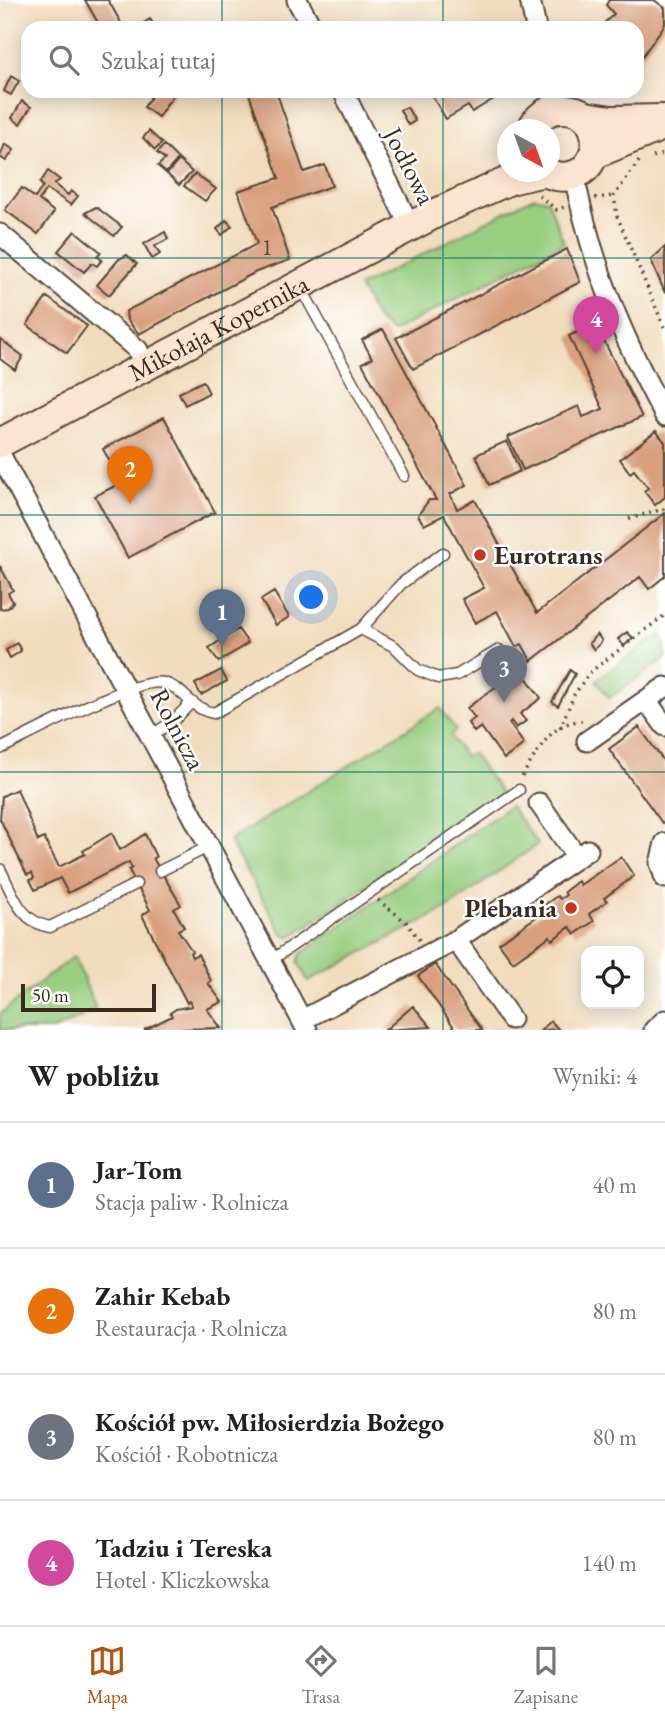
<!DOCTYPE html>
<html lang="pl">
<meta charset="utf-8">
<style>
:root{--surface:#fff;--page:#f6f6f6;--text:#222;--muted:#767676;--line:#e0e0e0;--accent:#b45309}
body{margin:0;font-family:"EB Garamond",serif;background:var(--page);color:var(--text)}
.controls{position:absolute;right:21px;bottom:21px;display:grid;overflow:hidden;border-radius:14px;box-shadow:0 4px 18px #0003}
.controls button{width:63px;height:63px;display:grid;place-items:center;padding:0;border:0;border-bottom:2px solid var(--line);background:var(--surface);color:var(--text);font:35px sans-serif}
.compass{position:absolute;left:497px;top:119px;width:63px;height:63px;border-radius:50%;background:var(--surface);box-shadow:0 4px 18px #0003;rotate:139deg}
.scale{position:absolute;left:21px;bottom:18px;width:135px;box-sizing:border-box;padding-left:7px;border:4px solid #3b2a1e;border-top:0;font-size:19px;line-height:24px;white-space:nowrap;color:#3b2a1e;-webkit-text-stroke:5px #fff;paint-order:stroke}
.you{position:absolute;left:312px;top:598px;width:24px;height:24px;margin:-18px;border:5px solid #fff;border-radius:50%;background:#1a73e8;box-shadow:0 0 0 10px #1a73e833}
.badge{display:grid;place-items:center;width:46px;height:46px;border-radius:50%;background:var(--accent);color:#fff;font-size:23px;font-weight:700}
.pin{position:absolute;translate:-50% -58px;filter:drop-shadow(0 2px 4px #0008)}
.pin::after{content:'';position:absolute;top:37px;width:24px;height:21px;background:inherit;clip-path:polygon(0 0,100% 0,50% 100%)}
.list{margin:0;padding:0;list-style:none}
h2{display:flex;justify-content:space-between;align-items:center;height:91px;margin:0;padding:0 28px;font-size:30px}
h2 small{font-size:23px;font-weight:400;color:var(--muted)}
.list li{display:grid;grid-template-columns:46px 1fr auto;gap:21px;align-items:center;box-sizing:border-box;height:126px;padding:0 28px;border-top:2px solid var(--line)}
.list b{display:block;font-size:26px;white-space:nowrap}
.list p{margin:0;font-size:23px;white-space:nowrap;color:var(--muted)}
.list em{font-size:23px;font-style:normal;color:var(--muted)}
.icon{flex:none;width:38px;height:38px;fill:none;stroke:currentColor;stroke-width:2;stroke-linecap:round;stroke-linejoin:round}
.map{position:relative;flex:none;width:665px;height:1030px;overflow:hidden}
.search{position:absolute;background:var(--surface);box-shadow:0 4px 18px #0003;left:21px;right:21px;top:21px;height:77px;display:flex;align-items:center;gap:18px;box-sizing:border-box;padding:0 24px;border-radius:21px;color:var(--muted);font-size:26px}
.sheet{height:595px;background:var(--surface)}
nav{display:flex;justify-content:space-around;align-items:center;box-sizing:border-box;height:98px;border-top:2px solid var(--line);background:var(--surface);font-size:19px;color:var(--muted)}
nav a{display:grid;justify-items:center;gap:4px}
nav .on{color:var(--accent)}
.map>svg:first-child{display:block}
</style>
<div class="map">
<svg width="665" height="1030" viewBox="0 0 665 1030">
<rect width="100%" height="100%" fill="#fff"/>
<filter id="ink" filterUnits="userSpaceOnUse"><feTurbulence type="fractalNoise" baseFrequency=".0143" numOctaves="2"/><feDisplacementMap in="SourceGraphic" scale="14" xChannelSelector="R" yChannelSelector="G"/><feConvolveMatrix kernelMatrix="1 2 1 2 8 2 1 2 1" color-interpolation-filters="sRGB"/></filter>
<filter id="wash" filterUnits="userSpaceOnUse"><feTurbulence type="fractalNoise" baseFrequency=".00686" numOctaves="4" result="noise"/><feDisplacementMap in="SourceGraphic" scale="28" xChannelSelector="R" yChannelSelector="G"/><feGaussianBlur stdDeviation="1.57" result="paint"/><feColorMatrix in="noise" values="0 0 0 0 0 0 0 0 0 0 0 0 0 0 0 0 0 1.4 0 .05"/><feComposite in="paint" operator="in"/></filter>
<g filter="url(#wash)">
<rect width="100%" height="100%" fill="#f1ddbe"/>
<path fill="#98ce80" stroke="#6a7c4f" stroke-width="2" d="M534 197 548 200 564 243 392 332 377 320 359 287Z
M660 635 665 643V659L609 698 596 680Z
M440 708 456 730 450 736 465 757 472 753 502 794 290 937 283 934 229 841Z
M510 806 538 844 446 909 308 981 298 962 301 954Z
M74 956 96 1009 54 1030H0V1014Z"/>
<g id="blocks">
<path fill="#d9a07e" d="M85 0H108L124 28H101Z
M609 0H654L665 8V24L637 64V28H608L604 23 614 14 606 5Z
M150 19 156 28H135Z
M11 76 19 81 11 95 4 91Z
M155 91H176L158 117 144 107Z
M248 91H276L304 172 325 165 332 186 272 207 290 260 256 272 139 334 127 320 126 311 257 244 238 191 279 178Z
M429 91H507L472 112 468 106 446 119Z
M22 101 31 107 20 124 12 118Z
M407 107 415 121 408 125 400 110Z
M149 131 162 143 155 150 143 138Z
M5 144 14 150 6 161 0 157Z
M164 145 178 159 166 173 158 166 165 159 157 153Z
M179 160 192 172 179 185 167 174Z
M48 171 60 180 54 184 68 195 71 191 78 196 71 205 47 189 39 200 54 212 38 234 5 210 22 188 35 198 43 186 40 183Z
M195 174 216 189 205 201 184 186Z
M96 207 122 227 114 236 85 213Z
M226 220 232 226 222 235 217 229Z
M75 231 101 252 97 256 102 260 97 266 92 263 84 272 58 251Z
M165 232 168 239 155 246 160 254 152 259 144 244Z
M665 247V293L651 260Z
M567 249 580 282 413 369 396 338Z
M127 255 137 264 109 295 97 285 119 259Z
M47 297 87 326 67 353 27 325Z
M595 323 642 417 523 470 508 437 579 406 583 417 603 409 569 336Z
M383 329 467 485 450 494 457 509 475 500 537 613 665 513V576L649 589 640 577 531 661 522 644 516 647 497 611 475 623 462 599 484 588 444 515 424 525 418 515 429 500H436L362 363 372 358 362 340Z
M0 339 23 356 15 370 0 359Z
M203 381 209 393 185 405 179 393Z
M164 417 215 512 128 558 95 496 121 483 103 449Z
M656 431 665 442V497L655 505 644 491 648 488 634 470 630 473 620 459Z
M507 441 520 471 489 485 476 455Z
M0 566 13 590 8 593 13 602 8 608 0 609Z
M274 592 289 617 276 625 261 600Z
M238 629 248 643 219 662 209 648Z
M627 632 633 638 624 646 618 639Z
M597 634 602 641 594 650 589 643Z
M17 643 21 651 10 658 6 650Z
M520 669 541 698 520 714 526 721 516 728 511 721 509 723 524 744 504 759 481 727 474 732 468 723 475 718 467 708Z
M221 670 227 681 201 695 195 684Z
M570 670 575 674 558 706 552 702Z
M639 727 663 760 665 759V821L662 823 609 749Z
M17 789 38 841 44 838 59 867 85 854 83 851 112 833 120 850 145 834 156 857 153 858 181 905 174 909 184 927 178 930 192 951 190 953 192 957 198 954 211 981 208 983 222 1002 207 1009 221 1028 144 1030 172 1016 170 1013 176 1009 192 1006 189 1001 187 1003 142 915 150 910 129 870 132 868 129 862 68 893 60 878 35 890 30 880 34 878 32 873 27 875 0 819 2 796Z
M621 857 634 876 604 898 607 901 589 914 594 921 575 934 570 927 552 940 550 936 513 962 499 943 546 910 543 906 557 896 560 899 566 895 564 892 578 881 580 885Z
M435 964 482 1030H456L418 976Z
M413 1006 431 1027 385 1030Z
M551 1021 559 1030H541Z"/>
</g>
</g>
<g filter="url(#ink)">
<use href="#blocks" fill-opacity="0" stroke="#564536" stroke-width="2"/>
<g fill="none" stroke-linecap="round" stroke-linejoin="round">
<g stroke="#564536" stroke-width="13">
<path id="lane" d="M300 286 404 476
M361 629 395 647 418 670 438 678 457 675 499 650
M152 735 172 722 191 703
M0 749C29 735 137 676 164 683 184 688 190 709 214 713L361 629 401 584 443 553
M0 869C13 894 20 922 50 927L136 884
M160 871 210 846
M270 961 519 790"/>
</g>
<g stroke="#564536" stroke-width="23">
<path id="street" d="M297 0 312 28
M530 0 536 28
M343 91 410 226
M552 91 556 109
M574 175C592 265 621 335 665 416
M0 234 138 350 144 368
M0 454 307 1030
M646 700 665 726
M587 741 665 687
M539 803 577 857
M665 843 660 863 665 878
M456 940 511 1019
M302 1020 456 940 588 850
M654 1030 665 1020"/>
</g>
<g stroke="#564536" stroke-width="32">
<g id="secondary">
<path d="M585 116 611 120 665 119"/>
<path d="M531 130C537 117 547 109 561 109 616 107 602 198 544 172"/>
<path d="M595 154 665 125"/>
<path id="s1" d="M0 443 438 212 510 180 544 172"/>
</g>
</g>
<path stroke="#564536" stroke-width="3.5" stroke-dasharray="2 5" stroke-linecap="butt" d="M653 157 665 153
M639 161 614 196 617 216 665 329
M539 196 557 210 564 207
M595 198 614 196
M629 519 663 509 665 511
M560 728 574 695 589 673 665 615
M522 776C537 754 550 721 582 721
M378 900 406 922 420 941"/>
<use href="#lane" stroke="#fff" stroke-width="10"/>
<use href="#street" stroke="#fff" stroke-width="19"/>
<use href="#secondary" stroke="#fde4d0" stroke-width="28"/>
</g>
</g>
<path fill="none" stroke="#0f766e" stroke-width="2" stroke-opacity="0.55" d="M222 0V28M443 0V28M222 91V1030M443 91V1030M0 258H665M0 515H665M0 772H665"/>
<g fill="#c8321e" stroke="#fff" stroke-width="2.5">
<circle cx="480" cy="555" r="7"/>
<circle cx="571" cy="908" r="7"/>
</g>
<g text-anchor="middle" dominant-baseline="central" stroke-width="5" stroke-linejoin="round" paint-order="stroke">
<g font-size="23" fill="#624836">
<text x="267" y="247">1</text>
</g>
<g font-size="26" fill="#3b2a1e" stroke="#fff">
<text transform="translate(410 166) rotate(63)">Jodłowa</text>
<text stroke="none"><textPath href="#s1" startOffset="247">Mikołaja Kopernika</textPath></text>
<text transform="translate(178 729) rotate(62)">Rolnicza</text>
</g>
<g font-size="26" font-weight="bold" fill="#3b2a1e" stroke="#fff" text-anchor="start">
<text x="494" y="555">Eurotrans</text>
<text x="557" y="908" text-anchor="end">Plebania</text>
</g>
</g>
</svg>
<div class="controls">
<button><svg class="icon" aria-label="locate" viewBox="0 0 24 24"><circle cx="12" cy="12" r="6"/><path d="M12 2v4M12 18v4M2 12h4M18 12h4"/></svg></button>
</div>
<svg class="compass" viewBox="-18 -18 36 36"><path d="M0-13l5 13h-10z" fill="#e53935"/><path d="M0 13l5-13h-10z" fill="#767676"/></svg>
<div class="scale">50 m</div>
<div class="you"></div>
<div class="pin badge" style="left:222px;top:647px;background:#5c6f8a">1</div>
<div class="pin badge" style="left:130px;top:504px;background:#e8710a">2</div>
<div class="pin badge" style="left:504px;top:703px;background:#6b7280">3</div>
<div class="pin badge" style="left:596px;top:354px;background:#d1479c">4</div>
<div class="search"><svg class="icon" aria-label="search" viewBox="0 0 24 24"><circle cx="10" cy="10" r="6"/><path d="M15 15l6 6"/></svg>Szukaj tutaj</div>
</div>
<section class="sheet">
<h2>W pobliżu<small>Wyniki: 4</small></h2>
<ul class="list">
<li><span class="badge" style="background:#5c6f8a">1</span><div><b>Jar-Tom</b><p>Stacja paliw · Rolnicza</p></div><em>40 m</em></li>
<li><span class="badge" style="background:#e8710a">2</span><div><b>Zahir Kebab</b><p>Restauracja · Rolnicza</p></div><em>80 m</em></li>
<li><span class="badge" style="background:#6b7280">3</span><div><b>Kościół pw. Miłosierdzia Bożego</b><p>Kościół · Robotnicza</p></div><em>80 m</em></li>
<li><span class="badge" style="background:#d1479c">4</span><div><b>Tadziu i Tereska</b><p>Hotel · Kliczkowska</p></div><em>140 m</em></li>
</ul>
</section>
<nav>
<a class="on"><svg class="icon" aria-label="map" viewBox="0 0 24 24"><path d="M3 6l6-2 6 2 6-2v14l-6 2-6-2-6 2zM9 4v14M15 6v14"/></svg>Mapa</a>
<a><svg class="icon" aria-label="directions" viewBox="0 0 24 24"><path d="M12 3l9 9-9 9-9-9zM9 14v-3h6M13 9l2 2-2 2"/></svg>Trasa</a>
<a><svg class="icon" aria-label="saved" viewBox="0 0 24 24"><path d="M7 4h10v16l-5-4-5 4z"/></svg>Zapisane</a>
</nav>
